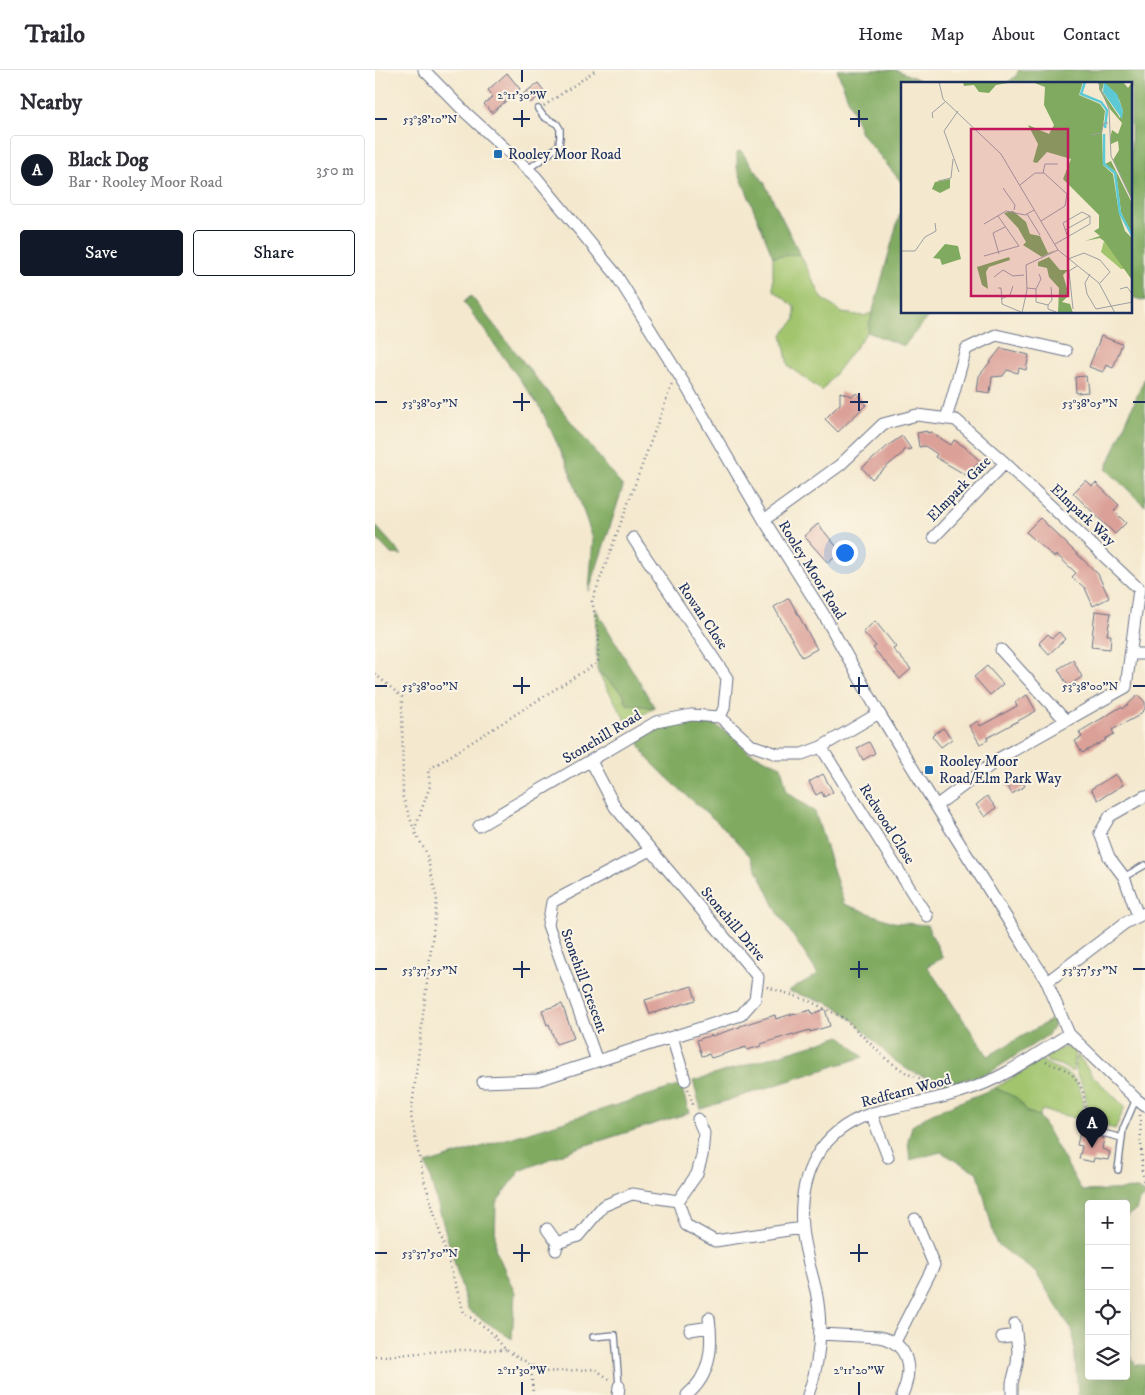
<!DOCTYPE html>
<meta charset="utf-8">
<style>
:root{--surface:#fff;--page:#f2f2f3;--text:#2b2b33;--muted:#7c7c81;--line:#e1e1e2;--accent:#111827}
body{margin:0;font-family:"IM FELL DW Pica",serif;background:var(--page);color:var(--text)}
.controls{position:absolute;right:15px;bottom:15px;display:grid;overflow:hidden;border-radius:5px;box-shadow:0 5px 20px #0002}
.controls button{width:45px;height:45px;display:grid;place-items:center;padding:0;border:0;border-bottom:1px solid var(--line);background:var(--surface);color:var(--text);font:25px sans-serif}
.you{position:absolute;left:469px;top:482px;width:18px;height:18px;margin:-12px;border:4px solid #fff;border-radius:50%;background:#1a73e8;box-shadow:0 0 0 8px #1a73e833}
.badge{display:grid;place-items:center;width:32px;height:32px;border-radius:50%;background:var(--accent);color:#fff;font-size:16px;font-weight:700}
.pin{position:absolute;translate:-50% -41px;filter:drop-shadow(0 1px 2px #0008)}
.pin::after{content:'';position:absolute;top:26px;width:18px;height:15px;background:inherit;clip-path:polygon(0 0,100% 0,50% 100%)}
.list{margin:0;padding:0;list-style:none}
h2{display:flex;justify-content:space-between;align-items:center;height:65px;margin:0;padding:0 20px;font-size:21px}
h2 small{font-size:16px;font-weight:400;color:var(--muted)}
.list li{display:grid;grid-template-columns:32px 1fr auto;gap:15px;align-items:center;box-sizing:border-box;height:70px;margin:0 10px 10px;padding:0 10px;border:1px solid var(--line);border-radius:5px}
.list b{display:block;font-size:19px;white-space:nowrap}
.list p{margin:0;font-size:16px;white-space:nowrap;color:var(--muted)}
.list em{font-size:16px;font-style:normal;color:var(--muted)}
.actions{display:flex;gap:10px;padding:15px 20px}
.actions a{flex:1;padding:11px 0;border:1px solid var(--accent);border-radius:5px;text-align:center;font-size:18px;color:var(--accent)}
.actions .main{background:var(--accent);color:#fff}
.icon{flex:none;width:28px;height:28px;fill:none;stroke:currentColor;stroke-width:2;stroke-linecap:round;stroke-linejoin:round}
.map{position:relative;flex:none;width:770px;height:1325px;overflow:hidden}
header{display:flex;align-items:center;gap:30px;box-sizing:border-box;height:70px;padding:0 25px;background:var(--surface);border-bottom:1px solid var(--line)}
header strong{font-size:24px}
nav{display:flex;gap:28px;margin-inline-start:auto;font-size:18px}
main{display:flex}
aside{flex:1;background:var(--surface)}
.map>svg:first-child{display:block}
</style>
<header>
<strong>Trailo</strong>
<nav><a>Home</a><a>Map</a><a>About</a><a>Contact</a></nav>
</header>
<main>
<aside>
<h2>Nearby<small></small></h2>
<ul class="list">
<li><span class="badge">A</span><div><b>Black Dog</b><p>Bar · Rooley Moor Road</p></div><em>350 m</em></li>
</ul>
<div class="actions"><a class="main">Save</a><a>Share</a></div>
</aside>
<div class="map">
<svg width="770" height="1325" viewBox="0 0 770 1325">
<rect width="100%" height="100%" fill="#fcf5e5"/>
<filter id="ink" filterUnits="userSpaceOnUse"><feTurbulence type="fractalNoise" baseFrequency=".02" numOctaves="2"/><feDisplacementMap in="SourceGraphic" scale="10" xChannelSelector="R" yChannelSelector="G"/><feConvolveMatrix kernelMatrix="1 2 1 2 8 2 1 2 1" color-interpolation-filters="sRGB"/></filter>
<filter id="wash" filterUnits="userSpaceOnUse"><feTurbulence type="fractalNoise" baseFrequency=".0096" numOctaves="4" result="noise"/><feDisplacementMap in="SourceGraphic" scale="20" xChannelSelector="R" yChannelSelector="G"/><feGaussianBlur stdDeviation="1.12" result="paint"/><feColorMatrix in="noise" values="0 0 0 0 0 0 0 0 0 0 0 0 0 0 0 0 0 1.4 0 .05"/><feComposite in="paint" operator="in"/></filter>
<g filter="url(#wash)">
<rect width="100%" height="100%" fill="#f4e9cf"/>
<path fill="#a1c46d" stroke="#5e7a66" d="M425 184 447 228 467 243 489 246 498 242 492 262 447 321 413 296 407 264 420 250V237L398 220V187Z
M222 601 248 623 252 634 280 638 252 653Z
M692 977 700 981 698 1000 697 1002 685 995 673 992 670 988 684 979Z
M703 985 716 1004 750 1037 740 1059 711 1050C712 1041 712 1032 710 1023 706 1007 696 1005 703 985Z
M667 990C673 996 680 997 688 1001 707 1010 710 1030 708 1050L667 1040 664 1046 653 1042 642 1028 620 1018Z"/>
<path fill="#80aa60" stroke="#4e6c5f" d="M462 0H521L543 9 550 14H528L527 113 486 63Z
M644 0H770V231L756 227V14H630L640 7Z
M366 81 389 112 425 184 398 187 362 98V82Z
M527 136 528 242 556 243 529 276 492 262Z
M96 226 248 417 214 521 218 469 194 399 166 339 89 232Z
M770 307V436L731 399Z
M0 455 27 485 16 484 0 467Z
M220 538 280 638 252 634 248 623 222 600Z
M315 653 338 654 356 665 374 682 406 696 412 722 440 742 469 834 518 852 552 855 568 888 552 896 613 986 679 948V955L673 965 614 1003 570 1015 533 1000 516 988 478 950 463 938 450 932 413 921 443 904 403 843 376 787 348 757 302 717 272 688 262 670 288 657Z
M466 966 488 987 326 1039 318 1011Z
M306 1015 314 1043 202 1078 145 1101 121 1133 120 1178 140 1223 137 1269 93 1240 51 1094Z
M620 1018 642 1028 653 1042 664 1046 671 1057 707 1121 763 1119 770 1123V1127L764 1131 761 1141 751 1147V1134H714V1306H751V1196L756 1260 755 1281 760 1295H770V1325H703L698 1262 661 1203 621 1173 603 1103 566 1082 535 1090 533 1071 537 1056 557 1043Z"/>
<g id="blocks">
<path fill="#dba199" d="M132 3 145 19 117 43 109 34 118 26 113 20Z
M163 13 170 22 155 33 148 24Z
M726 266 747 274 738 298 731 295 728 302 714 297Z
M626 278 654 285 651 300 644 298 643 303 632 300 628 306 617 307 615 323 602 321 604 306Z
M711 306 713 322 701 323 700 307Z
M465 322 477 326 482 323 491 335 463 362 450 349 465 334Z
M552 361V363L556 362 576 375 579 370 590 377 605 391 591 405 560 387 562 384 550 376 544 377 542 363Z
M527 366 536 379 528 380 529 382 497 409 487 398 514 375Z
M711 410 717 416 721 413 744 435 739 441 751 453 740 464 698 423Z
M665 448 723 504 734 528 718 536 710 518 697 507 701 503 682 485 679 487 651 462Z
M443 454 466 482 453 493 429 466Z
M414 528 442 579 427 587 399 537Z
M720 541 736 543 732 565H736L735 579 716 577Z
M500 551 521 577 518 579 536 599 525 609 498 578 501 576 488 562Z
M684 562 690 569 674 584 664 573 673 564 677 568Z
M698 590 707 607 693 616 683 599Z
M612 596 628 614 615 625 599 607Z
M652 625 661 641 612 668 613 670 605 674 594 656 603 651 605 656 624 646 642 636 640 632Z
M763 625 770 632V639L763 646 737 660 739 664 730 669 731 670 707 683 700 671 707 667 704 662 746 637 748 639Z
M568 658 577 669 566 677 557 666Z
M494 672 500 683 488 690 482 678Z
M448 704 458 722 449 727 447 722 441 725 434 712Z
M741 704 748 715 723 730 716 719Z
M644 706 650 716 637 724 631 714Z
M612 726 621 738 610 747 601 735Z
M317 916 321 930 275 944 270 930Z
M187 934 199 968 181 974 174 954 172 955 167 940Z
M450 939 455 956 435 962V960L418 965V964L386 974V976L372 980 371 977 336 988 334 984 327 986 322 970 337 965V966L365 957V956L400 945 401 949 420 943 421 944 436 940 437 944Z
M705 1062 729 1068 727 1079 735 1082 733 1090 719 1088 718 1092 704 1089 707 1076 702 1075Z"/>
</g>
</g>
<g filter="url(#ink)">
<use href="#blocks" fill-opacity="0" stroke="#677086" stroke-width="1"/>
<g fill="none" stroke-linecap="round" stroke-linejoin="round">
<g stroke="#677086" stroke-width="8">
<path id="service" d="M153 99 174 84 184 75 185 67V59L182 54 169 47 163 39
M749 807 770 795
M708 1058 747 1068
M743 1100 748 1059 761 1029
M218 1267 240 1265 244 1316"/>
</g>
<g stroke="#677086" stroke-width="13">
<path id="minor" d="M49 0 90 42 160 106 240 203 312 318 389 450 449 545 504 643 561 736 672 912 694 964 761 1029 770 1036
M571 349 591 279 621 265 691 281
M389 450 465 395 508 354 542 345 581 350 630 393 764 519 751 617 625 688 561 736
M559 467 630 393
M258 468 352 608 349 638 345 647
M626 580 691 651
M756 584H770
M446 677 552 846
M104 756 281 652 316 645 345 647 376 675 402 684H427L446 677 504 643
M763 846 749 807 734 787 725 763 735 746 770 726
M672 912 750 853 770 843
M297 967 310 1010
M222 991 173 855 177 832 275 780
M108 1012 163 1010 366 945 380 929 383 907 240 737 216 691
M496 1043 513 1087
M303 1131 322 1104 327 1086 329 1063 323 1049
M172 1159 182 1173 181 1180
M182 1173 203 1166 228 1136 257 1124 303 1131 311 1155 340 1171 427 1158
M315 1260 335 1257
M445 1264 504 1267C535 1273 538 1300 527 1325
M627 1267 641 1265
M520 1272 559 1195 540 1149
M243 1325 244 1316
M312 1325C336 1305 338 1277 334 1248
M433 1325C445 1292 448 1256 441 1221 436 1200 429 1179 427 1158 423 1105 444 1062 495 1044 503 1041 512 1039 521 1037 544 1032 568 1028 591 1020 628 1009 661 984 694 964
M637 1325V1313L642 1294 643 1281 640 1254"/>
</g>
<path stroke="#677086" stroke-width="2.5" stroke-dasharray="1 4" stroke-linecap="butt" d="M169 36 221 0
M0 604 27 627 28 727 39 760
M392 917 432 930 469 948 511 989 533 1004 564 1016
M671 991C677 996 683 996 689 999 709 1011 712 1029 709 1051
M313 1019 319 1038
M765 1045 767 1101 770 1113
M0 1287 78 1280H131
M156 1295 158 1325
M234 1309 220 1299 169 1302 131 1280 114 1260 89 1243 48 1106 36 1046 62 829 51 782 39 761 55 716 53 700 223 592 224 565 217 531 297 314"/>
<use href="#service" stroke="#fff" stroke-width="5.5"/>
<use href="#minor" stroke="#fff" stroke-width="11"/>
</g>
</g>
<path fill="none" stroke="#1b2f5e" stroke-width="2" d="M147 0V12M147 40V57M484 40V57M0 49H12M138 49H155M475 49H493M147 323V341M484 323V341M0 332H12M138 332H155M475 332H493M758 332H770M147 607V624M484 607V624M0 616H12M138 616H155M475 616H493M758 616H770M147 891V908M484 891V908M0 899H12M138 899H155M475 899H493M758 899H770M147 1174V1192M484 1174V1192M0 1183H12M138 1183H155M475 1183H493M147 1312V1325M484 1312V1325"/>
<g fill="#1f6fb2" stroke="#fcf5e5" stroke-width="2">
<rect x="118" y="79" width="10" height="10" rx="2.5"/>
<rect x="549" y="695" width="10" height="10" rx="2.5"/>
</g>
<g text-anchor="middle" dominant-baseline="central" stroke-width="4" stroke-linejoin="round" paint-order="stroke">
<g font-size="15" fill="#1b2f5e" stroke="#fcf5e5" text-anchor="start">
<text x="133" y="84">Rooley Moor Road</text>
<text x="564" y="691">Rooley Moor<tspan x="564" dy="17">Road/Elm Park Way</tspan></text>
</g>
<g font-size="15" fill="#1b2f5e" stroke="#fcf5e5">
<text transform="translate(584 419) rotate(-46)">Elmpark Gate</text>
<text transform="translate(708 445) rotate(43)">Elmpark Way</text>
<text transform="translate(437 500) rotate(58)">Rooley Moor Road</text>
<text transform="translate(328 546) rotate(56)">Rowan Close</text>
<text transform="translate(227 667) rotate(-31)">Stonehill Road</text>
<text transform="translate(512 754) rotate(58)">Redwood Close</text>
<text transform="translate(358 854) rotate(50)">Stonehill Drive</text>
<text transform="translate(209 911) rotate(70)">Stonehill Crescent</text>
<text transform="translate(531 1021) rotate(-15)">Redfearn Wood</text>
</g>
</g>
<g transform="translate(526 12)">
<rect width="231" height="231" fill="#f4e9cf"/>
<path d="M203 159 214 173 224 187H220L200 170Z" fill="#a1c46d"/>
<path d="M62 0H113L95 3 88 11 78 10 73 3 63 4ZM131 0H182L178 13 199 22 204 29 201 52 202 83 212 92 218 131 224 149 231 156V198L203 159 199 156 184 159 199 154 193 149 198 146V133L162 97 170 77 146 70 136 81 132 80 137 62 127 43 148 52 153 43 143 23 144 5ZM198 0H203L201 9 219 36 222 29 218 17 204 5V0H222L227 6 231 0V118L212 78 218 68 217 59 210 62 209 57 211 48 217 52 221 41 209 27 198 7ZM210 79 231 121V154L220 130 215 90 204 82ZM49 97V106L39 111 31 107 34 100ZM112 129 125 140 129 152 139 154 147 171 155 168 141 175 122 163 125 160 117 146 103 131ZM44 162 57 164 60 177 41 183 39 177 32 176ZM108 175 109 178 88 185 85 190 87 207 81 203 76 185ZM148 175 159 188H167L162 193 168 213 161 220 169 222 172 231H157L158 206 148 195 146 186 137 184V180Z" fill="#80aa60"/>
<path d="M203 0 216 12 222 29 221 37 202 10Z" fill="#5dc9d5"/>
<path fill="none" stroke="#5dc9d5" stroke-width="2.5" d="M184 0 180 12 200 20 206 28 204 46M203 52V82L214 91 219 131 232 155"/>
<path fill="none" stroke="#9d9fa2" stroke-width="1" d="M38 0 42 17 100 72 157 168 198 201 214 231M197 0 208 27 210 74 232 120M57 29 43 49 58 90M32 36 31 31 44 20M190 53 200 51 203 41H207M142 91 144 82H157M37 99 50 96 52 77M119 103 134 91H143L166 112 164 124 140 139M102 106 114 123 113 128M126 132 139 153M83 142 105 129 124 133 133 128M164 148 189 134M154 162 189 142V134L181 130 162 141 166 153M0 169H14L24 155 35 149 34 141M98 172 92 151 104 145M83 174 118 164 97 134M167 177 183 171 199 178 209 190 199 201M189 192 184 201 186 212 195 227 232 220M93 195 102 188 112 194 123 193M97 206H100L101 222 120 230M126 206 135 207V220L147 223V227L155 230M135 207 140 197 138 192M219 207 226 205 232 213M100 217 109 213 112 204M147 223 151 218 150 205M172 227 168 189 176 184M121 231 126 208 125 183 157 168"/>
<path fill="#c2185b" fill-opacity="0.15" stroke="#c2185b" stroke-width="2.5" d="M70 47H167V214H70Z"/>
<rect width="231" height="231" fill="none" stroke="#1b2f5e" stroke-width="2.5"/>
</g>
<g font-size="12" text-anchor="middle" fill="#1b2f5e" stroke="#fcf5e5" stroke-width="4" stroke-linejoin="round" paint-order="stroke">
<text x="147" y="29">2°11'30"W</text>
<text x="55" y="53">53°38'10"N</text>
<text x="55" y="337">53°38'05"N</text>
<text x="715" y="337">53°38'05"N</text>
<text x="55" y="620">53°38'00"N</text>
<text x="715" y="620">53°38'00"N</text>
<text x="55" y="904">53°37'55"N</text>
<text x="715" y="904">53°37'55"N</text>
<text x="55" y="1187">53°37'50"N</text>
<text x="147" y="1304">2°11'30"W</text>
<text x="484" y="1304">2°11'20"W</text>
</g>
</svg>
<div class="controls">
<button>+</button>
<button>−</button>
<button><svg class="icon" aria-label="locate" viewBox="0 0 24 24"><circle cx="12" cy="12" r="6"/><path d="M12 2v4M12 18v4M2 12h4M18 12h4"/></svg></button>
<button><svg class="icon" aria-label="layers" viewBox="0 0 24 24"><path d="M12 4l9 5-9 5-9-5zM3 14l9 5 9-5"/></svg></button>
</div>
<div class="you"></div>
<div class="pin badge" style="left:717px;top:1078px">A</div>
</div>
</main>
